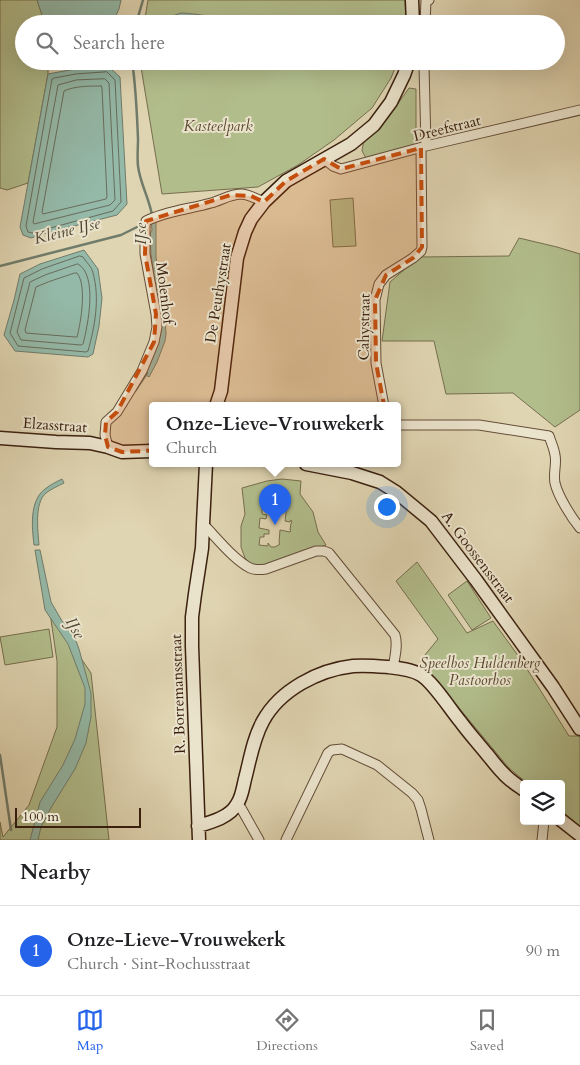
<!DOCTYPE html>
<meta charset="utf-8">
<style>
:root{--surface:#fff;--page:#f6f6f6;--text:#202124;--muted:#757577;--line:#e0e0e0;--accent:#2563eb}
body{margin:0;font-family:Cardo,serif;background:var(--page);color:var(--text)}
.controls{position:absolute;right:15px;bottom:15px;display:grid;overflow:hidden;border-radius:5px;box-shadow:0 5px 20px #0002}
.controls button{width:45px;height:45px;display:grid;place-items:center;padding:0;border:0;border-bottom:1px solid var(--line);background:var(--surface);color:var(--text);font:25px sans-serif}
.scale{position:absolute;left:15px;bottom:12px;width:126px;box-sizing:border-box;padding-left:5px;border:2px solid #3b200f;border-top:0;font-size:14px;line-height:18px;white-space:nowrap;color:#3b200f;-webkit-text-stroke:4px #ebe4cd;paint-order:stroke}
.you{position:absolute;left:386px;top:506px;width:18px;height:18px;margin:-12px;border:4px solid #fff;border-radius:50%;background:#1a73e8;box-shadow:0 0 0 8px #1a73e833}
.badge{display:grid;place-items:center;width:32px;height:32px;border-radius:50%;background:var(--accent);color:#fff;font-size:16px;font-weight:700}
.pin{position:absolute;translate:-50% -41px;filter:drop-shadow(0 1px 2px #0008)}
.pin::after{content:'';position:absolute;top:26px;width:18px;height:15px;background:inherit;clip-path:polygon(0 0,100% 0,50% 100%)}
.popup{position:absolute;left:149px;top:402px;width:252px;height:65px;box-sizing:border-box;display:grid;place-content:center;border-radius:5px;background:var(--surface);filter:drop-shadow(0 1px 4px #0005);font-size:16px;white-space:nowrap;color:var(--muted)}
.popup b{font-size:19px;color:var(--text)}
.popup::after{content:'';position:absolute;left:50%;top:100%;margin-left:-10px;border:10px solid transparent;border-top-color:var(--surface)}
.list{margin:0;padding:0;list-style:none}
h2{display:flex;justify-content:space-between;align-items:center;height:65px;margin:0;padding:0 20px;font-size:21px}
h2 small{font-size:16px;font-weight:400;color:var(--muted)}
.list li{display:grid;grid-template-columns:32px 1fr auto;gap:15px;align-items:center;box-sizing:border-box;height:90px;padding:0 20px;border-top:1px solid var(--line)}
.list b{display:block;font-size:19px;white-space:nowrap}
.list p{margin:0;font-size:16px;white-space:nowrap;color:var(--muted)}
.list em{font-size:16px;font-style:normal;color:var(--muted)}
.icon{flex:none;width:28px;height:28px;fill:none;stroke:currentColor;stroke-width:2;stroke-linecap:round;stroke-linejoin:round}
.map{position:relative;flex:none;width:580px;height:840px;overflow:hidden}
.search{position:absolute;background:var(--surface);box-shadow:0 5px 20px #0002;left:15px;right:15px;top:15px;height:55px;display:flex;align-items:center;gap:12px;box-sizing:border-box;padding:0 18px;border-radius:28px;color:var(--muted);font-size:19px}
.sheet{height:155px;background:var(--surface)}
nav{display:flex;justify-content:space-around;align-items:center;box-sizing:border-box;height:70px;border-top:1px solid var(--line);background:var(--surface);font-size:14px;color:var(--muted)}
nav a{display:grid;justify-items:center;gap:2px}
nav .on{color:var(--accent)}
.map>svg:first-child{display:block}
</style>
<div class="map">
<svg width="580" height="840" viewBox="0 0 580 840">
<rect width="100%" height="100%" fill="#e0d5b2"/>
<filter id="stains"><feTurbulence type="fractalNoise" baseFrequency=".004" numOctaves="4"/><feColorMatrix values="0 0 0 0 .2 0 0 0 0 .09 0 0 0 0 .02 0 0 0 .5 -.17"/></filter>
<radialGradient id="worn" r=".72"><stop offset=".6" stop-color="#630" stop-opacity="0"/><stop offset="1" stop-color="#630" stop-opacity=".3"/></radialGradient>
<path fill="#b2bd8c" stroke="#766e4e" fill-rule="evenodd" d="M0 0H37L45 24H24V61H48V74L28 183 7 190 0 188Z
M148 0H405L406 21V24H144Z
M140 61H398L391 78 372 108 334 140 298 165 258 187 162 194Z
M409 88 416 89V130L418 146 366 158 362 151 364 139 387 119Z
M353 198 356 246 333 247 330 200Z
M519 238 557 247 580 254V410L555 427 513 393 446 394 434 341H382L390 282 419 257 509 256Z
M282 479 301 481 300 494 313 512 318 532 326 545 264 567 251 565 245 558 241 547V526L245 514 242 488 267 481ZM268 502 286 504 287 503 288 505H287L285 521 290 522 291 520 292 522 291 523 290 530 291 531 290 532 280 530 279 543 280 544 275 547H271L268 543V546L259 545 260 537H264V534H269V530L259 528 260 518 266 519 267 515 262 514V509H268Z
M417 562 467 633 493 621 522 661 569 736H580V826L561 811V784H528L508 767 420 661 438 639 396 581Z
M467 581 491 618 472 630 448 595Z
M50 613 91 673 109 840H0V822L3 837 29 805 57 727V661Z
M49 629 53 657 5 665 0 637Z"/>
<path fill="#94b9a8" stroke="#707c6b" d="M37 0H121L119 9 112 24H45Z
M181 13C195 14 214 15 225 24H157L164 19Z
M109 67 120 77 127 204 117 215 43 234 31 238 23 235 20 227 48 74 75 69Z
M151 220 156 222V257L165 314 166 334 165 341 157 362 149 377 144 374C151 360 157 346 161 331L151 254 150 234 152 230Z
M84 250 98 269 102 298 99 326 93 354 88 357 15 351 4 335 14 300 20 274 40 264Z
M62 479 64 483C58 486 51 489 46 493 34 503 38 531 39 545H34C32 528 29 501 45 489 50 485 56 482 62 479Z
M35 550H40L51 602 62 621 73 633 79 649 91 693V717L86 743 75 769 52 806 41 827 38 840H30L40 802 63 765 75 739 85 704V688L68 644 45 610Z"/>
<g fill="none" stroke-linecap="round" stroke-linejoin="round">
<path stroke="#686c5c" stroke-width="1" d="M107 72 115 80 121 202 113 211 32 233 28 232 26 226 52 79 54 78 76 74Z
M105 79 109 83 115 200 110 205 34 224 33 222 58 85 76 80Z
M101 86 102 88 107 197 106 199 43 214 42 212 64 91C74 86 90 86 101 86Z
M80 256 83 257C86 262 92 267 93 273 100 298 95 326 88 351L86 352 18 346 10 333 24 278 42 269Z
M78 264C98 275 88 325 83 344L81 345 21 340 17 332 30 282 45 275Z
M75 273H77C87 285 81 322 77 337H75L26 333 25 330 36 287 48 282Z"/>
<path stroke="#707c6b" stroke-width="2.5" d="M136 24 143 0
M132 61C136 87 137 113 138 139 138 148 137 158 138 166 140 183 149 198 152 215
M0 266 121 235 141 225
M135 391 147 373
M0 755 11 830"/>
<g stroke="#644d38" stroke-width="11">
<path id="street" d="M425 24 426 1 429 0
M409 63 424 65 426 146
M324 159 333 166 341 169 426 146 580 110
M384 406 376 363 375 300 379 284 386 275 413 258 421 251 422 247 421 148
M398 425H479L549 436C551 442 554 448 555 455 557 464 553 473 555 483 558 496 571 517 580 528
M108 447 105 435 106 422 117 412 142 371 154 342 157 327 156 314 145 254V226L146 221C166 211 190 209 211 203 222 200 230 194 242 194 250 195 257 199 264 202
M203 524C217 538 233 559 250 568 255 570 260 570 266 569L316 551H324L329 553 395 635C398 645 395 657 393 667
M237 805 241 808 259 840
M286 840 328 753 332 750 342 749 377 765 412 793 418 800 421 809 429 840
M542 840 544 821"/>
</g>
<g stroke="#3b200f" stroke-width="15">
<path id="secondary" d="M412 0 413 24
M216 406 221 391 237 258 245 232 251 219 264 202 286 181 351 144 374 125 391 102 404 75 409 61
M0 438 56 442 90 443 108 447 122 452 152 451
M306 464 352 473 380 482 396 492 431 521 476 580 553 687 580 729
M561 820 580 835
M198 826C212 822 230 817 237 804 242 797 243 787 245 779 250 760 253 739 263 721 280 690 318 670 353 666 365 665 376 666 388 667 398 668 411 669 421 675 433 682 450 709 460 721 468 732 477 742 486 753 492 760 497 767 503 773 509 780 517 785 524 790
M199 840 192 646V617L195 594 202 548 203 524 206 464"/>
</g>
<use href="#street" stroke="#ebe4cd" stroke-width="9"/>
<use href="#secondary" stroke="#ebe4cd" stroke-width="12"/>
</g>
<path fill="#c54e0d" fill-opacity="0.2" stroke="#c54e0d" stroke-width="4" stroke-dasharray="10 6" stroke-linejoin="round" d="M421 148 422 247 413 258 386 275 375 300 376 363 388 426 345 440 315 465 206 448 122 452 108 447 105 435 106 422 117 412 154 342 156 314 145 254 146 221 231 195 251 196 264 202 286 181 324 159 341 169Z"/>
<g text-anchor="middle" dominant-baseline="central" stroke-width="4" stroke-linejoin="round" paint-order="stroke">
<g font-size="15" font-style="italic" fill="#59472e" stroke="#ebe4cd">
<text x="218" y="126">Kasteelpark</text>
<text x="480" y="663">Speelbos Huldenberg<tspan x="480" dy="17">Pastoorbos</tspan></text>
</g>
<g font-size="15" fill="#3b200f" stroke="#ebe4cd">
<text transform="translate(447 128) rotate(-14)">Dreefstraat</text>
<text transform="translate(165 293) rotate(83)">Molenhof</text>
<text transform="translate(218 293) rotate(-81)">De Peuthystraat</text>
<text transform="translate(364 327) rotate(-89)">Cahystraat</text>
<text transform="translate(55 425) rotate(4)">Elzasstraat</text>
<text transform="translate(478 557) rotate(53)">A. Goossensstraat</text>
<text transform="translate(178 694) rotate(-92)">R. Borremansstraat</text>
</g>
<g font-size="16" font-style="italic" fill="#514635" stroke="#ebe4cd">
<text transform="translate(67 231) rotate(-14)">Kleine IJse</text>
<text transform="translate(141 234) rotate(-90)">IJse</text>
<text transform="translate(75 628) rotate(60)">IJse</text>
</g>
</g>
<rect width="100%" height="100%" filter="url(#stains)"/>
<rect width="100%" height="100%" fill="url(#worn)"/>
</svg>
<div class="controls">
<button><svg class="icon" aria-label="layers" viewBox="0 0 24 24"><path d="M12 4l9 5-9 5-9-5zM3 14l9 5 9-5"/></svg></button>
</div>
<div class="scale">100 m</div>
<div class="you"></div>
<div class="pin badge" style="left:275px;top:525px">1</div>
<div class="popup"><b>Onze-Lieve-Vrouwekerk</b>Church</div>
<div class="search"><svg class="icon" aria-label="search" viewBox="0 0 24 24"><circle cx="10" cy="10" r="6"/><path d="M15 15l6 6"/></svg>Search here</div>
</div>
<section class="sheet">
<h2>Nearby<small></small></h2>
<ul class="list">
<li><span class="badge">1</span><div><b>Onze-Lieve-Vrouwekerk</b><p>Church · Sint-Rochusstraat</p></div><em>90 m</em></li>
</ul>
</section>
<nav>
<a class="on"><svg class="icon" aria-label="map" viewBox="0 0 24 24"><path d="M3 6l6-2 6 2 6-2v14l-6 2-6-2-6 2zM9 4v14M15 6v14"/></svg>Map</a>
<a><svg class="icon" aria-label="directions" viewBox="0 0 24 24"><path d="M12 3l9 9-9 9-9-9zM9 14v-3h6M13 9l2 2-2 2"/></svg>Directions</a>
<a><svg class="icon" aria-label="saved" viewBox="0 0 24 24"><path d="M7 4h10v16l-5-4-5 4z"/></svg>Saved</a>
</nav>
